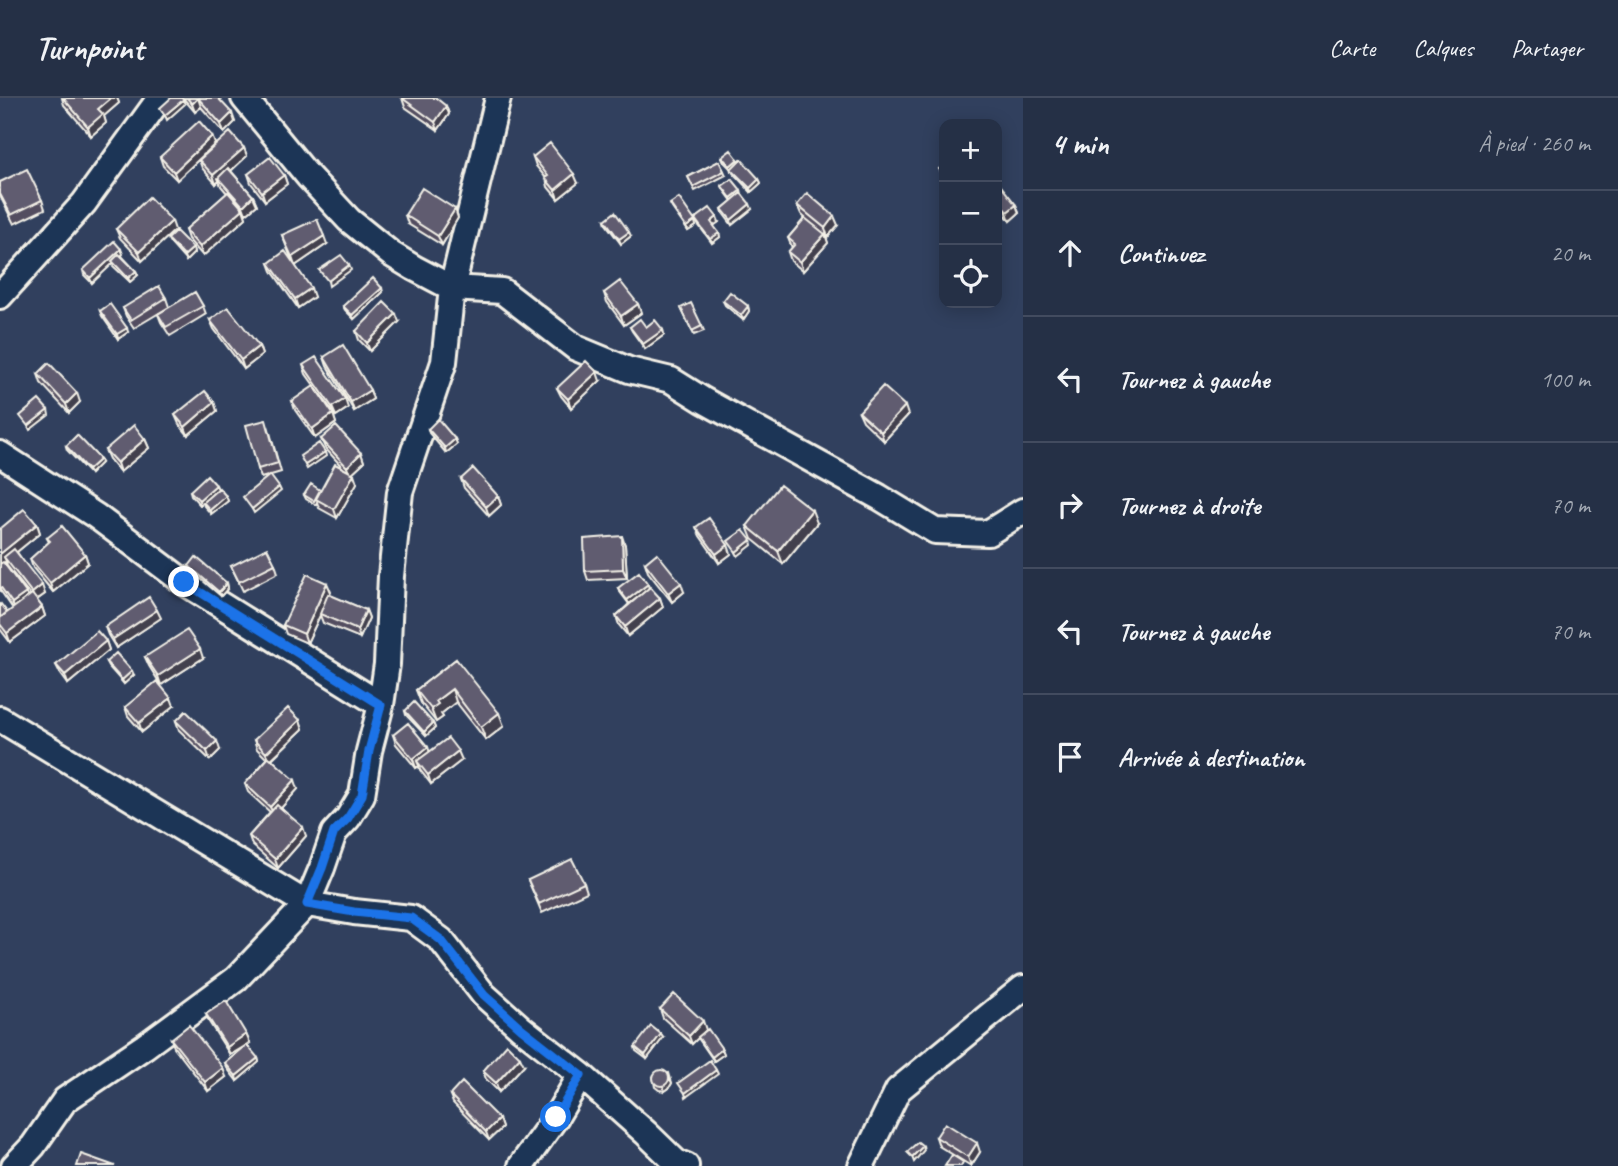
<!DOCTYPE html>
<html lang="fr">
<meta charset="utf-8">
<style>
:root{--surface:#253046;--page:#2d384d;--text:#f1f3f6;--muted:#a3a9b3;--line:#424b5f}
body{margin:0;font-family:Caveat,sans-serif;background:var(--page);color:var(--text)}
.controls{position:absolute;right:21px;top:21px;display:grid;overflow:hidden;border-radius:14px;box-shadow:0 4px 18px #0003}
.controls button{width:63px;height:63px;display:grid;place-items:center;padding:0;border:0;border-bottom:2px solid var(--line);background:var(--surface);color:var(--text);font:35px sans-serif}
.stop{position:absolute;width:21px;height:21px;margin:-16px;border:5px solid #1a73e8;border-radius:50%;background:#fff}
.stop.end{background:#1a73e8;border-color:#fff;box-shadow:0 2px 7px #0008}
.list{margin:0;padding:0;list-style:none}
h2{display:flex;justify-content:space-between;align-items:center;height:91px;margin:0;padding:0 28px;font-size:30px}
h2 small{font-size:23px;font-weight:400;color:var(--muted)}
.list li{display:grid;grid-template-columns:46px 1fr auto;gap:21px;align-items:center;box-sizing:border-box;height:126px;padding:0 28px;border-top:2px solid var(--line)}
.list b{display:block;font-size:26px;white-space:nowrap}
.list em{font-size:23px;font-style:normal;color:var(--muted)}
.icon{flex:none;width:38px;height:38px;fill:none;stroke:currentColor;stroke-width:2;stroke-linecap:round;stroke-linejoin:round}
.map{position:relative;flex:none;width:1023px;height:1068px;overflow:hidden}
header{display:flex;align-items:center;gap:42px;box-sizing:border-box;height:98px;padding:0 35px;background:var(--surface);border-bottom:2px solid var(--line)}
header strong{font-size:33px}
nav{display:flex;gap:38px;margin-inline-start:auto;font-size:24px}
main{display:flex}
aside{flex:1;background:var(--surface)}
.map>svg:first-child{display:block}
</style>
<header>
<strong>Turnpoint</strong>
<nav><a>Carte</a><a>Calques</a><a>Partager</a></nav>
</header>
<main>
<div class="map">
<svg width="1023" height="1068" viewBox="0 0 1023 1068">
<rect width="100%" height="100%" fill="#31405e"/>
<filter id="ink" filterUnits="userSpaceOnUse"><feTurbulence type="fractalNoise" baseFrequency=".0143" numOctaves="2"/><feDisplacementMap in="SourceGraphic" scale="14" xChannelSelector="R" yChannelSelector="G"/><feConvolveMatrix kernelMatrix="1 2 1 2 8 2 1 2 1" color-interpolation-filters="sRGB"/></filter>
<g filter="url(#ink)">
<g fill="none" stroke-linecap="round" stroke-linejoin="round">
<g stroke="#f4f1e8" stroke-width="30">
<path id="minor" d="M244 0 308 78 349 122 391 156 414 170 452 190 502 193 576 250 629 272 671 282 703 302 879 399 935 433 988 435 1023 413
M0 198 84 105 160 0
M0 356 96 418 184 484 381 607
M0 621 307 806 354 814 411 820 441 842 484 897 521 930 581 977 646 1035 676 1064 686 1068
M14 1068 33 1048 65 1002 145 948 236 881 307 806 322 770 334 735 348 720 362 697 369 653 381 607 387 566 391 478 400 394 444 264 452 190 498 0
M521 1068 556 1019 581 977
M861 1068 898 992 1023 890"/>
</g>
<use href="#minor" stroke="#1d3557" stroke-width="24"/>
</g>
<path fill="#534e60" stroke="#f4f1e8" stroke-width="2" fill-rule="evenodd" d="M62 0H117L119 5 104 18 106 25 91 38 64 7Z
M183 0H218L235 24 224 35 201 9 195 14Z
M402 0 446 8 449 16 438 32 405 9Z
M212 38 215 46 177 82 163 68 160 59Z
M244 50 247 58 231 73 253 98 257 107 246 116 244 114 246 120 203 158 188 141 185 132 227 95 221 88 219 83 216 86 202 70 199 62Z
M533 59 578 85 558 101 548 89 546 80 536 68Z
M722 59 739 63 759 81 761 85 751 94 733 75 732 72 724 64Z
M719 63 726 77 695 93 688 79Z
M248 76 284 77 287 86 265 103 251 85Z
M997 83 1016 107 1019 115 1010 123 997 106Z
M0 84 42 102 45 111 14 126 0 98Z
M722 88 742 96 752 111 732 127 723 115 722 111 732 103 724 92Z
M670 106 696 128 688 133 672 110Z
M797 107 838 127 828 139 825 136 828 145 803 173 791 163 788 154 792 150 788 140 805 120 801 116Z
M455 111 458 120 442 147 408 126 405 117Z
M695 121 719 124 713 128 719 135 720 139 712 145 697 125Z
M605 122 631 138 621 146 606 126Z
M116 131 175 132 142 163 120 140Z
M282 137 327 146 295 168 314 199 298 210 272 173 269 165H293Z
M168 141 193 150 194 155 186 163 170 145Z
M123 156 121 157 136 173 138 177 130 184 113 168 112 165 92 185 84 177 83 172Z
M383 194 354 221 345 212 343 208Z
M604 195 638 206 641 215 624 227 607 204Z
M166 200 169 209 134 230 126 218 123 210Z
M723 203 748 208 749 213 743 222 725 207Z
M203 208 206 216 170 238 161 224 158 216Z
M681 210 702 228 704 233 694 237Z
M100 213 128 234 118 241 102 218Z
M210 222 259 248 262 257 244 271 214 231Z
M399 224 370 253 359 242 356 233Z
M630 229H646L663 232 664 237 645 251 632 233Z
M324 259 370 292 373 301 354 313 327 268Z
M303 267 348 310 336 318 306 276Z
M38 276 80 304 69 315 41 285Z
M600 283 571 310 561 298 557 290Z
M292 303 333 316 336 325 315 340 295 312Z
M214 304 217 313 188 337 179 326 175 317Z
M859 314 908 317 884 343 863 323Z
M269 331 281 374 261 380 258 371Z
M428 331 455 341 457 346 446 355 429 335Z
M145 341 149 350 120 374 109 361 105 352Z
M321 341 361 355 364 364 352 375 357 385 337 420 319 410 317 404 316 407 306 401 304 397 321 393 344 371 325 350Z
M66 348 101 365 90 376 67 352Z
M461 381 498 398 501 407 489 418 464 390Z
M216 387 217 391 226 398 228 403 211 416 204 408 203 404 200 407 191 397 190 393Z
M817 425 783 466 752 441 747 428Z
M37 426 40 435 17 454 45 496 37 502 42 509 45 518 10 544 0 531V507L8 515 13 511 0 492V431ZM6 463 7 468 31 498 28 500 26 495 4 465Z
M696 429 731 456 719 465 700 438Z
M47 440 85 456 88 465 53 494 33 470 30 461 49 444Z
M625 447 627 480 588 482 585 473Z
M645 465 684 494 672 504 648 474Z
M275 466 278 475 243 493 231 468Z
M189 468 227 485 228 490 221 498 190 472Z
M618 490H649L660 500 663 509 628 538 619 527 616 518 629 506 620 494Z
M331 494 329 497 366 512 369 520 360 540 323 525 320 517 307 545 286 536 283 527Z
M161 520 116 550 108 537 105 529Z
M106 543 109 552 68 586 60 575 56 567Z
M145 559 203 560 161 587 149 568Z
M456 561 504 628 486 642 456 604 441 616 443 619 436 624 421 605 416 592Z
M106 564 134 577 124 586 108 568Z
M174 608 142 634 128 618 125 609Z
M405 613 433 625 435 630 426 638 406 617Z
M300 622 303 631 272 661 298 691 281 710 306 738 278 770 252 747 249 738 270 714 248 694 245 686 267 661 257 651 254 642Z
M176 623 220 652 210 662 179 632Z
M393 637 429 654 462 662 431 686 420 672 419 668 416 670 396 646Z
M528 782 584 785 587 794 542 815Z
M660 911 706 932 722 951 724 956 714 963 698 940 692 946 663 920Z
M206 916 246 936 250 945 230 957 209 924Z
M663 940 647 961 636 953 635 949Z
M171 941 226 979 208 993 174 949Z
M258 960 259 964 237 983 227 970 225 965Z
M524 967 499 994 486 981 483 973Z
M669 975 672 985 669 990 665 993 659 992 655 989 653 979Z
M450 997 499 1021 502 1030 489 1042 453 1005Z
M936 1039 980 1054 971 1068 939 1048Z"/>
<path fill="#43404e" stroke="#f4f1e8" stroke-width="2" d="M111 0H117L119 5 104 18 106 25 91 38 88 29 98 11Z
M198 0 201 9 195 14 192 6Z
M183 2 185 6 167 22 165 17Z
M446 8 449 16 438 32 435 24Z
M232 15 235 24 224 35 221 26Z
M212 38 215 46 177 82 174 74Z
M244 50 247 58 220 82 218 80 219 83 216 86 213 77Z
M738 61 740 65 731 73 730 68Z
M574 76 578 85 558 101 555 92Z
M284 77 287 86 265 103 262 94Z
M759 81 761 85 751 94 750 90Z
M741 92 742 96 733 104 731 100Z
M253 98 257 107 246 116 243 108Z
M750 106 752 111 732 127 731 122Z
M1016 107 1019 115 1010 123 1007 114Z
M243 111 246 120 203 158 200 149Z
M455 111 458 120 442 147 438 138Z
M834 118 838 127 828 139 825 130Z
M717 119 719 124 712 129 711 124Z
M172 123 175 132 142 163 139 154Z
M695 123 696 128 688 133 686 129Z
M629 134 631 138 621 146 619 141Z
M719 135 720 139 712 145 710 141Z
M825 136 828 145 803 173 800 164Z
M324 138 327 146 295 168 292 159Z
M193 150 194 155 186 163 184 158Z
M121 151 123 156 92 185 90 180Z
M349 167 351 172 329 188 328 183Z
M136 173 138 177 130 184 128 180Z
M311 190 314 199 298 210 295 201Z
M382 190 383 194 354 221 352 217Z
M638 206 641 215 624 227 621 218Z
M748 208 749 213 743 222 741 217Z
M396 216 399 224 370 253 367 245Z
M127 230 128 234 118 241 117 236Z
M663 232 664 237 645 251 643 246Z
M259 248 262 257 244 271 241 262Z
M597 274 600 283 571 310 568 301Z
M370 292 373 301 354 313 351 304Z
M77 295 80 304 69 315 66 306Z
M345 301 348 310 336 318 332 309Z
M214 304 217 313 188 337 185 329Z
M905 308 908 317 884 343 881 334Z
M48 312 49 317 30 332 28 328Z
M333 316 336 325 315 340 312 331Z
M145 341 149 350 120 374 117 365Z
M455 341 457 346 446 355 445 350Z
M325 354 326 358 307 371 305 367Z
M361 355 364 364 350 377 347 369Z
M100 361 101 365 90 376 88 372Z
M354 376 357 385 337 420 334 411Z
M216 387 218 391 200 407 199 402Z
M279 389 281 393 254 415 252 411Z
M226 398 228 403 211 416 210 412Z
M498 398 501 407 489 418 486 409Z
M812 412 817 425 783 466 778 453Z
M37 426 40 435 7 462 4 459 6 463 0 468V456Z
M622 438 625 447 627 480 623 471Z
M751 442 752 447 738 458 736 454Z
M728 447 731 456 719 465 716 456Z
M85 456 88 465 53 494 50 485Z
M227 485 228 490 221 498 219 494Z
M327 485 331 494 307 545 304 536Z
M681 485 684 494 672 504 668 495Z
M648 486 649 491 629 506 627 502Z
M42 487 45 496 35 503 32 495Z
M26 495 29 504 16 514 12 505Z
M660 500 663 509 628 538 625 529Z
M42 509 45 518 10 544 7 535Z
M157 512 161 520 116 550 113 541Z
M366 512 369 520 360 540 357 532Z
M106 543 109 552 68 586 65 577Z
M200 551 203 560 161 587 158 578Z
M132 573 134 577 124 586 122 582Z
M452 591 456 604 441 616 443 619 436 624 431 611 436 603Z
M171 600 174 608 142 634 139 625Z
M499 615 504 628 486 642 481 629Z
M300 622 303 631 269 663 266 655Z
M433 625 435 630 426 638 424 634Z
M217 643 220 652 210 662 207 653Z
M428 649 431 658 417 663 419 668 416 670 413 661Z
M458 653 462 662 431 686 428 677Z
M295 682 298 691 274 718 270 709Z
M303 729 306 738 278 770 275 761Z
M703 923 706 932 692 946 689 938Z
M246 936 250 945 230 957 227 949Z
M661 936 663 940 647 961 645 957Z
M722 951 724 956 714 963 712 959Z
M520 959 524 967 499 994 496 985Z
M258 960 259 964 237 983 236 978Z
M223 970 226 979 208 993 205 984Z
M716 972 718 976 686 999 685 995Z
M670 981 672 985 669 990 665 993 663 988Z
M499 1021 502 1030 489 1042 486 1034Z
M977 1045 980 1054 971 1068 968 1059Z
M923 1048 924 1052 914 1064 912 1059Z"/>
<path fill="#605b70" stroke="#f4f1e8" stroke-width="2" d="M63 0H111L98 11 103 16 88 29Z
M171 0H182L183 2 165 17 160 10Z
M187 0H218L232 15 221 26 198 0 192 6Z
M402 0H436L446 8 435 24Z
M199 23 212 38 174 74 160 59Z
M230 34 244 50 213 77 199 62Z
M550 45 574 76 555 92 545 80 548 78 533 59Z
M731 52 738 61 730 68 722 59Z
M270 59 284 77 262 94 248 76Z
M741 61 759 81 750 90 731 71Z
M719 63 724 73 693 89 688 79Z
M944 67V78L939 71Z
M228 70 253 98 243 108 218 80Z
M27 71 42 102 11 117 0 96V84Z
M732 81 741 92 731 100 722 88Z
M997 83 1016 107 1007 114 997 102Z
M422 90 455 111 438 138 405 117Z
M228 94 243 111 200 149 185 132Z
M741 95 750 106 731 122 722 111Z
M807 95 834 118 825 130 797 107Z
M149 99 172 123 139 154 116 131Z
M679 100 695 123 686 129 670 106Z
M710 110 717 119 711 124 719 135 710 141 695 121Z
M615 114 629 134 619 141 605 122Z
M805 120 825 136 800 164 788 154 795 146 788 140Z
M317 121 324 138 292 159 282 137Z
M176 133 193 150 184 158 168 141Z
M114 143 121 151 90 180 83 172Z
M285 153 311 190 295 201 269 165Z
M119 156 136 173 128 180 112 163Z
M341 157 349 167 328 183 319 172Z
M373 180 382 190 352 217 343 208Z
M620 183 638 206 621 218 604 195Z
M159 188 166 200 131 222 123 210Z
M195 194 203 208 166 229 158 216Z
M730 194 748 208 741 217 723 203Z
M384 204 396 216 367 245 356 233Z
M691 205 702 228 692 233 681 210Z
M110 206 127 230 117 236 100 213Z
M228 209 259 248 241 262 210 222Z
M640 221 646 229 655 222 663 232 643 246 630 229Z
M343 247 370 292 351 304 324 259Z
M316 259 345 301 332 309 303 267Z
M586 263 597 274 568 301 557 290Z
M49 265 77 295 66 306 38 276Z
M314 288 333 316 312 331 292 303Z
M883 288 905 308 881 334 859 314Z
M205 293 214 304 185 329 175 317Z
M39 302 48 312 28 328 20 318Z
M438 321 455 341 445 350 428 331Z
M266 322 278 365 258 371 246 327Z
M134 327 145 341 117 365 105 352Z
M336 328 361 355 347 369 321 341Z
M77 337 100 361 88 372 66 348Z
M319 345 325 354 305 367 300 358Z
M335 366 354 376 334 411 316 401Z
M473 370 498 398 486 409 461 381Z
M207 377 216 387 199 402 190 393Z
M270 377 279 389 252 411 243 399Z
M311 386 320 392 314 403 304 397Z
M780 387 812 412 778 453 747 428Z
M219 390 226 398 210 412 203 404Z
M24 411 37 426 0 456V431Z
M709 420 728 447 716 456 696 429Z
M62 428 85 456 50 485 30 461 50 443 47 440Z
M743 432 751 442 736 454 728 443Z
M622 438 623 471 585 473 584 441Z
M267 450 275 466 239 484 231 468Z
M14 451 42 487 32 495 4 459Z
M657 455 681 485 668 495 645 465Z
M196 459 227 485 219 494 189 468Z
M3 464 26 495 12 505 0 488V466Z
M639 474 648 486 627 502 618 490Z
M307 476 327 485 304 536 283 527Z
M650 489 660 500 625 529 616 518Z
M32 496 42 509 7 535 0 526V520Z
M328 496 366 512 357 532 320 516Z
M149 499 157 512 113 541 105 529Z
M1 506 7 514 0 520V507Z
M187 532 200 551 158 578 145 559Z
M97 533 106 543 65 577 56 567Z
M116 555 132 573 122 582 106 564Z
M456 561 499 615 481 629 452 591 436 603 438 606 431 611 416 592Z
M157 583 171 600 139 625 125 609Z
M414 604 433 625 424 634 405 613Z
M288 610 300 622 266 655 254 642Z
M186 613 217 643 207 653 176 623Z
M408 625 428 649 413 661 393 637Z
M448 640 458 653 428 677 417 663Z
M269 659 295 682 270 709 245 686Z
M277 707 303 729 275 761 249 738Z
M572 761 584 785 539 806 528 782Z
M674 896 703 923 689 938 660 911Z
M226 903 246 936 227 949 206 916Z
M189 927 223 970 205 984 171 941Z
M651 928 661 936 645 957 635 949Z
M708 931 722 951 712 959 698 939Z
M507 946 520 959 496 985 483 973Z
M247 947 258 960 236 978 225 965Z
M710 962 716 972 685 995 678 985Z
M653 980a8 8 0 1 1 16 0a8 8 0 1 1-16 0Z
M462 984 499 1021 486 1034 450 997Z
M945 1025 977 1045 968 1059 936 1039Z
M918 1044 923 1048 912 1059 907 1054Z
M81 1056 115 1068H77Z
M952 1057 963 1064 961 1068H945Z"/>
</g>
<g fill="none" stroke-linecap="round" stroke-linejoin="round" filter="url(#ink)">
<path stroke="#1a73e8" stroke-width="9" d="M184 484 381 607 369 653 362 697 348 720 334 734 322 770 307 806 354 814 411 820 441 842 484 897 521 930 581 977 556 1019"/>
</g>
</svg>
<div class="controls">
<button>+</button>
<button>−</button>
<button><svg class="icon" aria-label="locate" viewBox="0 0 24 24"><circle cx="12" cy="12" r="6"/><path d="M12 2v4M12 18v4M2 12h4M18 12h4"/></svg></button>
</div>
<div class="stop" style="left:556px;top:1019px"></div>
<div class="stop end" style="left:184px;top:484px"></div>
</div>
<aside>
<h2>4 min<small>À pied · 260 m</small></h2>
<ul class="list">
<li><svg class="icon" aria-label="ahead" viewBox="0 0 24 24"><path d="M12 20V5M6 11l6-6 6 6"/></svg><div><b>Continuez</b></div><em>20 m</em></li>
<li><svg class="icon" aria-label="left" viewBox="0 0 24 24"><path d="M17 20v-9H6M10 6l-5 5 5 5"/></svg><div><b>Tournez à gauche</b></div><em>100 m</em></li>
<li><svg class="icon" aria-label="right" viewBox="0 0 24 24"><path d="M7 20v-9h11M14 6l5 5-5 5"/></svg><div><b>Tournez à droite</b></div><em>70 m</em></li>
<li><svg class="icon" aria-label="left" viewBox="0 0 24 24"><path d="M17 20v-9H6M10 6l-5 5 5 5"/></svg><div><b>Tournez à gauche</b></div><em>70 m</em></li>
<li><svg class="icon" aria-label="arrive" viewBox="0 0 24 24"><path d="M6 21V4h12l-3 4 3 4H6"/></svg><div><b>Arrivée à destination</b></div></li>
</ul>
</aside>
</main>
